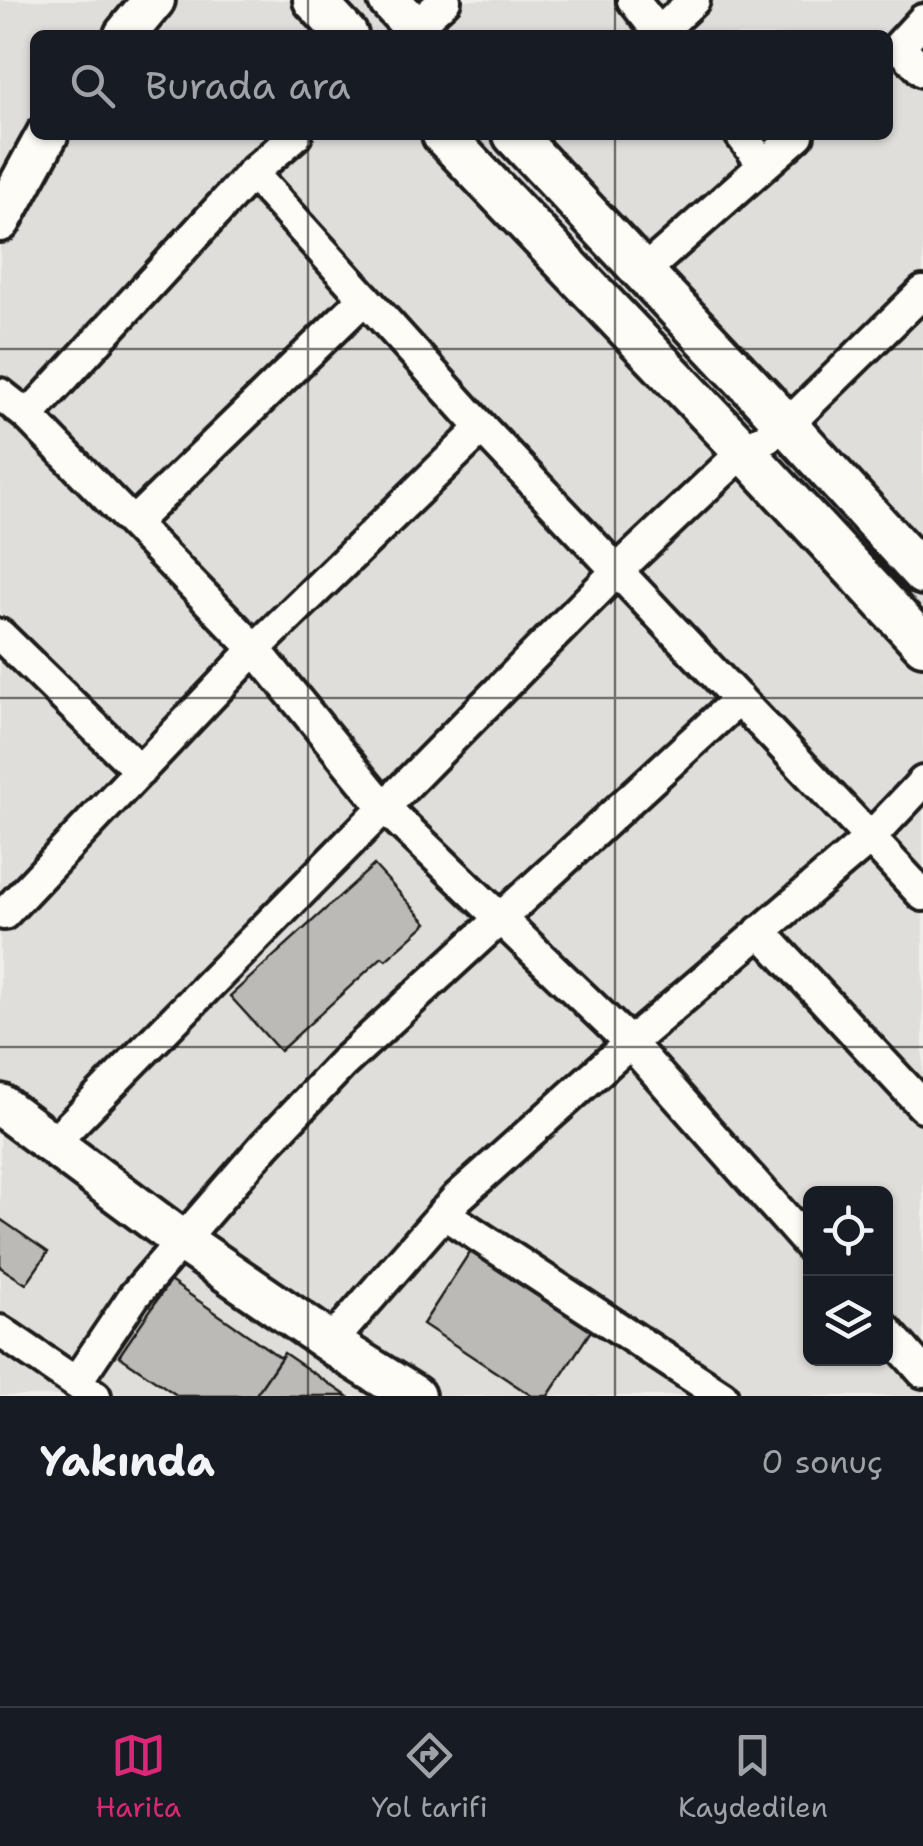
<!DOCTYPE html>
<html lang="tr">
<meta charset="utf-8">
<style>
:root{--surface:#171b24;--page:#20242c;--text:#f1f3f6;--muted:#9ea1a6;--line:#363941;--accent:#db2777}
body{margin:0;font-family:"Shantell Sans",sans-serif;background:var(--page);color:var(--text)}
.controls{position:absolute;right:30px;bottom:30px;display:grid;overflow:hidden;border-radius:15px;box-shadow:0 2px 8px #0004}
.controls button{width:90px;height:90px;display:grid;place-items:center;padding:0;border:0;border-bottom:2px solid var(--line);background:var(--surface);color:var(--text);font:50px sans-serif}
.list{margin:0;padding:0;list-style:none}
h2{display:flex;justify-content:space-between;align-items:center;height:130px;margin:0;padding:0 40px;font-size:42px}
h2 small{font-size:32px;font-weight:400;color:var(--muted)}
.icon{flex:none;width:55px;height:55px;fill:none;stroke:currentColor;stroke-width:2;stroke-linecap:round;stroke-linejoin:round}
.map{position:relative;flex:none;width:923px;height:1396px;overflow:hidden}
.search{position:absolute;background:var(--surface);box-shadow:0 2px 8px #0004;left:30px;right:30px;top:30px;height:110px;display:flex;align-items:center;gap:25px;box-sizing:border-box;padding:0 35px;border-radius:15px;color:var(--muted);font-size:38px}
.sheet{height:310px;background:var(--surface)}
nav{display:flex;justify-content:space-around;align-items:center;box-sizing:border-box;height:140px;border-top:2px solid var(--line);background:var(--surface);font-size:28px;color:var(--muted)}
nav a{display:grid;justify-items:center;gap:5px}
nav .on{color:var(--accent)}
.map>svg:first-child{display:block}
</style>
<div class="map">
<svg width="923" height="1396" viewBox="0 0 923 1396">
<rect width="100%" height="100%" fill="#f0eeea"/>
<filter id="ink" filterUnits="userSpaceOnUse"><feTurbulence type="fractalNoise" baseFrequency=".01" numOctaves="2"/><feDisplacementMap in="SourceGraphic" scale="20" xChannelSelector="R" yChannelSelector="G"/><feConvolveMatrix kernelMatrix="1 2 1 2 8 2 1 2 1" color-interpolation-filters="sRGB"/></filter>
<g filter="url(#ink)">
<path fill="#e0deda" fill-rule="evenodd" d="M0 0H923V1396H0ZM35 35H888V135H35ZM810 1194H886V1358H810Z"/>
<path fill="#bbbab6" stroke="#1c1c1c" stroke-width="2.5" d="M374 865 427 923 386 960 382 957 280 1051 230 996Z
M0 1219 48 1252 26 1284 0 1267Z
M475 1244 596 1323 548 1396H532L423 1324Z
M170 1281 281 1358 255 1396H178L119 1356Z
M284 1353 347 1396H255Z"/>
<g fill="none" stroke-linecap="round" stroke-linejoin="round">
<g stroke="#1c1c1c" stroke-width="38">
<path id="street" d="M633 0 661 35
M923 20 899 46 923 71
M415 27 445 0
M659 33 694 0
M741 135 764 165
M252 173 482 428 870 838 630 1043 457 1198 331 1342
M642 273 798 135
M0 394 28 416 255 649 384 807 630 1043 810 1246
M28 416 252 173 296 135
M133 523 365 298
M0 635 140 771
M923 782 870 838 923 895
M4 914 255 649 482 428
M760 931 923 1106
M52 1144 618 570 744 451 787 425 923 292
M443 1213 722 1396
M886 1330 923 1372
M0 1331 95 1396
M76 1382 134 1296 265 1145 342 1064 739 699"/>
</g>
<g stroke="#1c1c1c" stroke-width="48">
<path id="secondary" d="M314 0 347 35
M389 0 422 35
M125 35 154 0
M443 135 744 451 923 644
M514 135 787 425 923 574
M0 221 47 135
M0 1105 181 1240 350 1356 414 1396"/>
</g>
<use href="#street" stroke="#fdfcf7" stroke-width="30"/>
<use href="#secondary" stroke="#fdfcf7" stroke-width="40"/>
</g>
</g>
<path fill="none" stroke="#1c1c1c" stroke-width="2.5" stroke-opacity="0.55" d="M308 0V35M615 0V35M308 135V1396M615 135V1396M0 349H923M0 698H923M0 1047H923"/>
</svg>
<div class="controls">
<button><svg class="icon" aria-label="locate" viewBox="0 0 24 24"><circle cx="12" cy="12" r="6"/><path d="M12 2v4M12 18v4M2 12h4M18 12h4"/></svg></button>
<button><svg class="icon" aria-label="layers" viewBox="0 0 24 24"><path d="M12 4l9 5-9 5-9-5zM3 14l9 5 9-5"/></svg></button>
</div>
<div class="search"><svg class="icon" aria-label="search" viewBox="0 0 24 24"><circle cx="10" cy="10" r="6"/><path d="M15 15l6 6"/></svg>Burada ara</div>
</div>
<section class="sheet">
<h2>Yakında<small>0 sonuç</small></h2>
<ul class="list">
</ul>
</section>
<nav>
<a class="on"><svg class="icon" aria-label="map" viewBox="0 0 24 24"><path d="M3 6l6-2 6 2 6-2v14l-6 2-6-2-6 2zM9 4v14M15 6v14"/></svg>Harita</a>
<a><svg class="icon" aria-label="directions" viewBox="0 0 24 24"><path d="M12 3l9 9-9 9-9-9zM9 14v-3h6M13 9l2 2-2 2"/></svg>Yol tarifi</a>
<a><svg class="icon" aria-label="saved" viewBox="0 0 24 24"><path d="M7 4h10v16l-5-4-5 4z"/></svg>Kaydedilen</a>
</nav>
